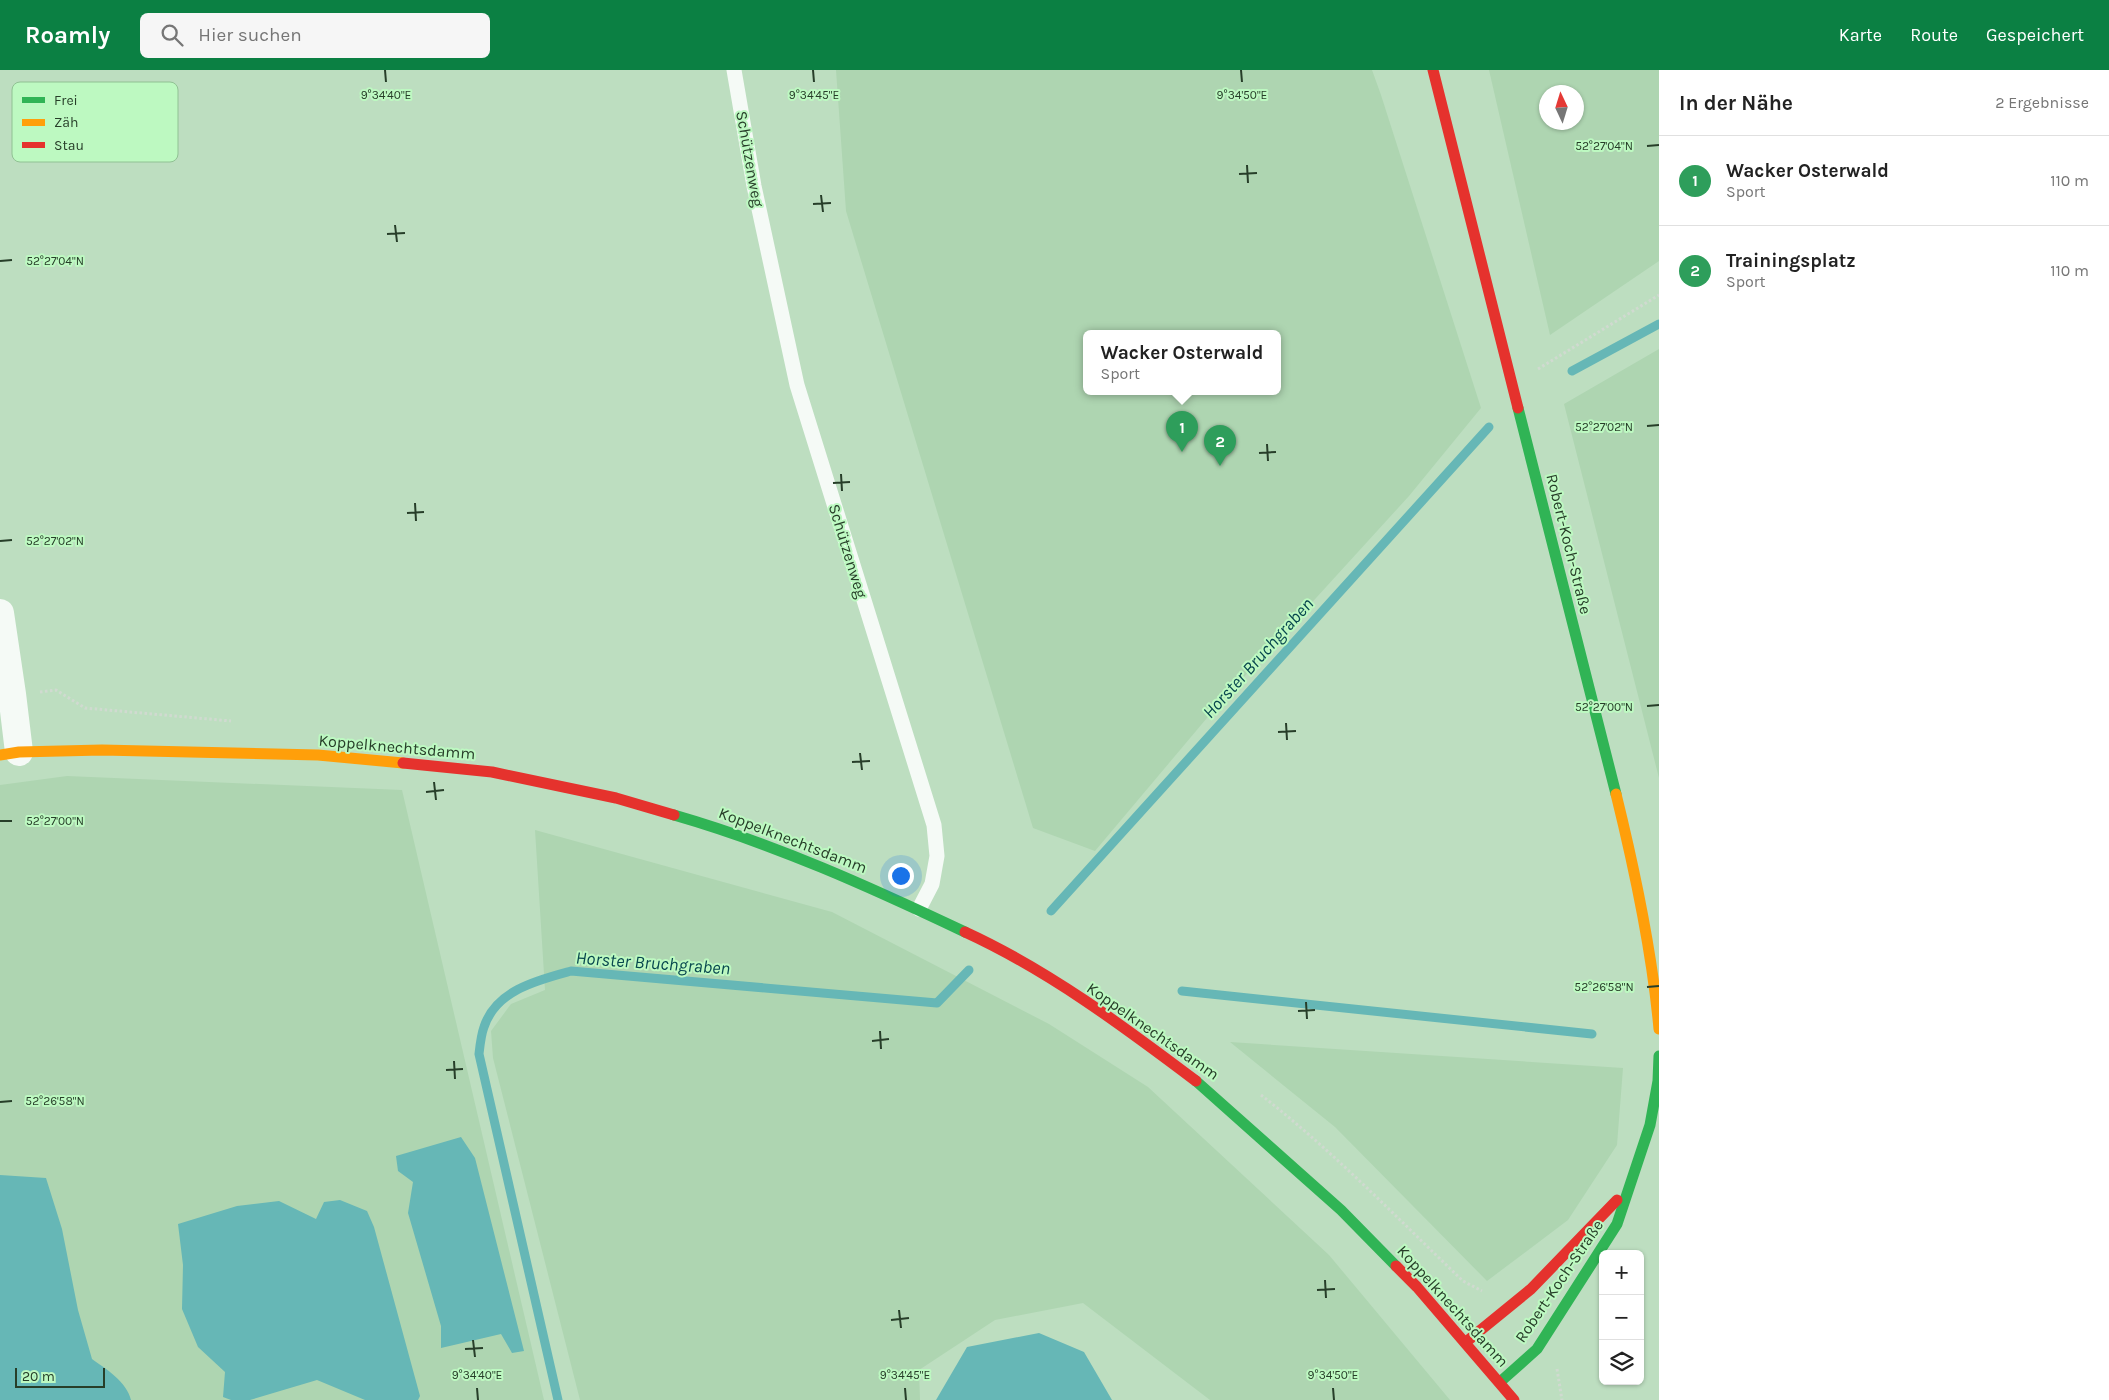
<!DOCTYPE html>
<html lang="de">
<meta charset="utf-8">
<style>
:root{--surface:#fff;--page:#f6f6f6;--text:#222;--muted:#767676;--line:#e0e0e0;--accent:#0b8043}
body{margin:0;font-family:Karla,sans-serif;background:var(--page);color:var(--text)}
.controls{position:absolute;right:15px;bottom:15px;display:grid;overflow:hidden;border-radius:8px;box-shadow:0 1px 4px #0004}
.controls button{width:45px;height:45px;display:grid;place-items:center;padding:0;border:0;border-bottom:1px solid var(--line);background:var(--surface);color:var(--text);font:25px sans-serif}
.compass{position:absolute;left:1539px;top:15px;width:45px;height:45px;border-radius:50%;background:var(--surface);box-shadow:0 1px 4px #0004;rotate:356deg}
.scale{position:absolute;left:15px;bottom:12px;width:90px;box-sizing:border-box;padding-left:5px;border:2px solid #273e29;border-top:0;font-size:14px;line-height:18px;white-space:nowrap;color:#273e29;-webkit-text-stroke:4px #bdf9c1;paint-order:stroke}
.you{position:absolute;left:900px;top:805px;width:18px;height:18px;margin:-12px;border:4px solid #fff;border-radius:50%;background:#1a73e8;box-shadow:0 0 0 8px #1a73e833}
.badge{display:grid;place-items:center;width:32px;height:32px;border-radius:50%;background:var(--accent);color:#fff;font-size:16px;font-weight:700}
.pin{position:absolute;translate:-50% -41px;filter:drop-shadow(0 1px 2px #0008)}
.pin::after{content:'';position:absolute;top:26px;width:18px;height:15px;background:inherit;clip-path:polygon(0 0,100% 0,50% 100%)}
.popup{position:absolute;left:1083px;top:260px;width:198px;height:65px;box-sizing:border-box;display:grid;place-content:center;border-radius:8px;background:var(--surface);filter:drop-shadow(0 1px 4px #0005);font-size:16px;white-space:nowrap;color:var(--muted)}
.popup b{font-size:19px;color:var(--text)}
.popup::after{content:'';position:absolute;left:50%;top:100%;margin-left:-10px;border:10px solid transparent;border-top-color:var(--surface)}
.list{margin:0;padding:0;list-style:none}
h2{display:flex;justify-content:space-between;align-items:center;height:65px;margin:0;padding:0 20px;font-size:21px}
h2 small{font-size:16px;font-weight:400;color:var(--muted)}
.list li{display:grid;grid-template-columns:32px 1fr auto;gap:15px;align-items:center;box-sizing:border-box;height:90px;padding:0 20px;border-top:1px solid var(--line)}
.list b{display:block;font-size:19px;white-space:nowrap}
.list p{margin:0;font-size:16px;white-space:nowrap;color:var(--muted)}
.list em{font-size:16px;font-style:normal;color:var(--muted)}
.icon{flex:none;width:28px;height:28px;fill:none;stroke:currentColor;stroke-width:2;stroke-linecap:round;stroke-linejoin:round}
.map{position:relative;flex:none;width:1659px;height:1330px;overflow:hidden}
header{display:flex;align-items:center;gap:30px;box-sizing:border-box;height:70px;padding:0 25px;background:var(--accent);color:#fff}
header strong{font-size:24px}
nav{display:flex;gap:28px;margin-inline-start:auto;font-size:18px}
.search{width:350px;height:45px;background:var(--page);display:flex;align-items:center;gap:12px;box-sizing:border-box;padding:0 18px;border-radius:8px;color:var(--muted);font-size:19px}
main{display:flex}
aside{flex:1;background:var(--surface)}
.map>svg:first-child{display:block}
</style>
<header>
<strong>Roamly</strong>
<div class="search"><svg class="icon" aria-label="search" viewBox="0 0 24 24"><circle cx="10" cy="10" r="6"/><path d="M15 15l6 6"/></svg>Hier suchen</div>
<nav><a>Karte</a><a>Route</a><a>Gespeichert</a></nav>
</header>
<main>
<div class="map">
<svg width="1659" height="1330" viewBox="0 0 1659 1330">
<rect width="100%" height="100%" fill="#bddec0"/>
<path fill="#aed5b1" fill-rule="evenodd" d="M836 0H1372L1381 25 1481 338 1409 426 1212 642 1095 781 1033 758 846 141ZM1277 263V321H1087V263Z
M1489 0H1659V191L1550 265ZM1546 22H1576V52H1546Z
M1659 279V708L1564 334Z
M67 706 402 720 544 1330H0V715Z
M535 760 832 842 1049 954 1148 1017 1329 1185 1450 1330H1210L1083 1233 995 1250 919 1300 920 1330H580L493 988 491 961 511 934 545 920Z
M1230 972 1623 998 1617 1075 1568 1150 1487 1211 1335 1057Z"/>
<path fill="#66b7b6" d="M461 1067 475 1088 524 1281 512 1283 501 1264 441 1278V1256L408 1143 413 1112 398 1101 396 1086Z
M0 1105 46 1108 62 1159 78 1240 92 1289C106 1299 127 1312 131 1330H0Z
M340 1130 367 1141 374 1157 420 1326 418 1330H365L317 1310 250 1330H231L223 1327 225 1302 198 1277 182 1239 183 1195 178 1154 237 1136 279 1131 316 1149 324 1132Z
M1039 1263 1084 1282 1112 1330H936L967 1277Z"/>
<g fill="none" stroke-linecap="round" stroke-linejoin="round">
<path stroke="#66b7b6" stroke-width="9" d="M1572 301 1659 254
M1051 841 1489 357
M1182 921 1592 964
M558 1330 479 984C480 975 481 965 484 957 496 920 538 910 571 901L937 933 969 900"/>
<path stroke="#d0dad0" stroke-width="3" stroke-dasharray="2.5 2.5" stroke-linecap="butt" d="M1538 299 1659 225
M40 622 56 620 85 638 231 651
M1261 1025C1333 1081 1397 1148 1463 1211L1482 1221
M1557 1299 1562 1330"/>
<path stroke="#f5faf6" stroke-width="15" d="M734 0 754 116 797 315 934 755 937 786 932 814 919 839"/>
<path stroke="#f5faf6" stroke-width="28" d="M0 543 12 624 19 682"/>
<path stroke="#30b455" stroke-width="11" d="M1518 338 1616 724
M674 745C775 774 870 817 965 862
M1196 1011 1341 1140 1396 1196
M1500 1312 1537 1279 1617 1154 1650 1055 1658 1011 1659 986"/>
<path stroke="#ff9f0a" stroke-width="11" d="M0 685 19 682 102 680 318 685 403 693
M1616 724C1635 801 1652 880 1659 959"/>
<path stroke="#e5322d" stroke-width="11" d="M1433 0 1518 338
M403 693 492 702 616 728 674 745
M965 862C1048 900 1123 956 1196 1011
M1396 1196 1417 1217 1514 1330
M1466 1272 1531 1219 1617 1130"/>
</g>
<path fill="none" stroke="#273e29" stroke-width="2" d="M385 0 386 12M813 0 814 12M1241 0 1242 12M1647 76 1659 75M1247 95 1248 113M1239 104 1257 103M821 125 823 142M813 134 831 133M395 155 397 172M387 164 405 163M0 191 12 190M1647 356 1659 355M1267 374 1268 391M1259 383 1276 382M841 404 842 421M833 413 850 412M415 433 416 451M407 443 424 442M0 471 12 470M1647 636 1659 635M1286 653 1287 670M1278 662 1296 661M860 683 862 700M852 692 870 691M434 712 436 730M426 722 444 720M0 751H12M1647 917 1659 916M1306 932 1307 949M1298 941 1315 940M880 961 881 979M872 971 889 969M454 991 455 1009M446 1000 463 999M0 1032 12 1031M1325 1210 1326 1228M1317 1220 1335 1219M899 1240 901 1258M891 1250 909 1248M473 1270 475 1287M465 1279 483 1278M477 1318 478 1330M905 1318 906 1330M1333 1318 1334 1330"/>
<g text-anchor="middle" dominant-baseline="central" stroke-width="4" stroke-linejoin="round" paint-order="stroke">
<g font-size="16" fill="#273e29" stroke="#bdf9c1">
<text transform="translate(750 89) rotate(80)">Schützenweg</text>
<text transform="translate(1569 474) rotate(76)">Robert-Koch-Straße</text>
<text transform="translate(848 481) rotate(73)">Schützenweg</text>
<text transform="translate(397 677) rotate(5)">Koppelknechtsdamm</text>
<text transform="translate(793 770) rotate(21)">Koppelknechtsdamm</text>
<text transform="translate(1153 961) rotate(35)">Koppelknechtsdamm</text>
<text transform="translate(1559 1211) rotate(-56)">Robert-Koch-Straße</text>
<text transform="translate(1453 1236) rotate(48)">Koppelknechtsdamm</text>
</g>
<g font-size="18" font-style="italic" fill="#08474e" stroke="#bdf9c1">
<text transform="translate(1258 588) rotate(-48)">Horster Bruchgraben</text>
<text transform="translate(653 893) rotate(4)">Horster Bruchgraben</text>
</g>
</g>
<rect x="12" y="12" width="166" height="80" rx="8" fill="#bdf9c1" stroke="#90c193" stroke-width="1"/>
<rect x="22" y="27" width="23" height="6" fill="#30b455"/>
<rect x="22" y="49" width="23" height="7" fill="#ff9f0a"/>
<rect x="22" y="72" width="23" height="6" fill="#e5322d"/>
<g font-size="14" fill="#273e29">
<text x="54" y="35">Frei</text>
<text x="54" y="57">Zäh</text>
<text x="54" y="80">Stau</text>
</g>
<g font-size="12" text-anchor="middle" fill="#273e29" stroke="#bdf9c1" stroke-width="4" stroke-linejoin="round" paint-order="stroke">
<text x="386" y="29">9°34'40"E</text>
<text x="814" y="29">9°34'45"E</text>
<text x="1242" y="29">9°34'50"E</text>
<text x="1604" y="80">52°27'04"N</text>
<text x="55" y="195">52°27'04"N</text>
<text x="1604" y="361">52°27'02"N</text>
<text x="55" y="475">52°27'02"N</text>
<text x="1604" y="641">52°27'00"N</text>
<text x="55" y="755">52°27'00"N</text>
<text x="1604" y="921">52°26'58"N</text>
<text x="55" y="1035">52°26'58"N</text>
<text x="477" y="1309">9°34'40"E</text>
<text x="905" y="1309">9°34'45"E</text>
<text x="1333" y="1309">9°34'50"E</text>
</g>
</svg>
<div class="controls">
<button>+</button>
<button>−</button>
<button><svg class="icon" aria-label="layers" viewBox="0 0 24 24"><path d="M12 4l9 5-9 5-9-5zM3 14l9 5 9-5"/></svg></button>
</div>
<svg class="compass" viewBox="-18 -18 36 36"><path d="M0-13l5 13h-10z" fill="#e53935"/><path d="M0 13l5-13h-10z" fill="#767676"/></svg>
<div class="scale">20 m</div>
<div class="you"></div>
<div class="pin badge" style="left:1182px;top:382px;background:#2e9e5b">1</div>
<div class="popup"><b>Wacker Osterwald</b>Sport</div>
<div class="pin badge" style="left:1220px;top:396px;background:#2e9e5b">2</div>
</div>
<aside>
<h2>In der Nähe<small>2 Ergebnisse</small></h2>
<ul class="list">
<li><span class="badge" style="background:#2e9e5b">1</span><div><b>Wacker Osterwald</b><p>Sport</p></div><em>110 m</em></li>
<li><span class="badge" style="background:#2e9e5b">2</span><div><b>Trainingsplatz</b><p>Sport</p></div><em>110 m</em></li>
</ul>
</aside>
</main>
